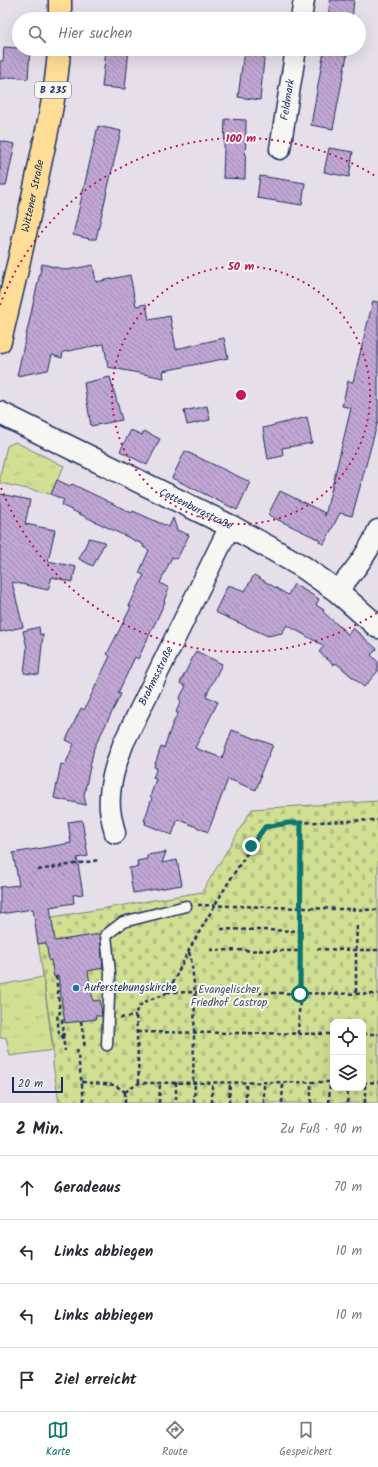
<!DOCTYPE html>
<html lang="de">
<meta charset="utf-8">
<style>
:root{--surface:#fff;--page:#f7f7f7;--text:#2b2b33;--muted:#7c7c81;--line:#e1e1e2;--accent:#0f766e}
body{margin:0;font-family:Kalam,sans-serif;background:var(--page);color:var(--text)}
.controls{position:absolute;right:12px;bottom:12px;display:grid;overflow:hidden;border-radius:8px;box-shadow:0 4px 16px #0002}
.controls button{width:36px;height:36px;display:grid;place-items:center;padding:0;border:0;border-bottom:1px solid var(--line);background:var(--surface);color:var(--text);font:20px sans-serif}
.scale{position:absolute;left:12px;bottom:10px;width:51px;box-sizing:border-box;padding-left:4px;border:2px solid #1b2f5e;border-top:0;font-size:11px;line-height:14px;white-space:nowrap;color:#1b2f5e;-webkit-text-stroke:3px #f6f6f2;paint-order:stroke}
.stop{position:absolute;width:12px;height:12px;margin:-9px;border:3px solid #0f766e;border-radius:50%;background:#fff}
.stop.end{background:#0f766e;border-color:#fff;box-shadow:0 1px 4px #0008}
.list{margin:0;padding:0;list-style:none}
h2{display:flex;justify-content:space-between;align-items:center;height:52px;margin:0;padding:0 16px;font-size:17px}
h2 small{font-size:13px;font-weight:400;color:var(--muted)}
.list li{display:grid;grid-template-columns:26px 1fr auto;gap:12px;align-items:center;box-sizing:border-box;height:64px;padding:0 16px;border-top:1px solid var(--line)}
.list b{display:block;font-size:15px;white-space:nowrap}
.list em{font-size:13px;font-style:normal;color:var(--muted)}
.icon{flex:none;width:22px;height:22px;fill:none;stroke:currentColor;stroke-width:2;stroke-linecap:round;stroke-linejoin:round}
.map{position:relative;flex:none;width:378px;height:1103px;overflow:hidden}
.search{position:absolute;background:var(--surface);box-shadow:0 4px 16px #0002;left:12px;right:12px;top:12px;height:44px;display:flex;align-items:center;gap:10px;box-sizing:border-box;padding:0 14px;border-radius:22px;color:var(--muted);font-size:15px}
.sheet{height:308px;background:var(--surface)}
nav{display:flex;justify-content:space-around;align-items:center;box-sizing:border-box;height:56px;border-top:1px solid var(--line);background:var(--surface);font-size:11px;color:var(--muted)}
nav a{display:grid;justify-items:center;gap:2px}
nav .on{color:var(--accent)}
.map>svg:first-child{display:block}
</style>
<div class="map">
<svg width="378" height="1103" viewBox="0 0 378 1103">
<defs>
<pattern id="grass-tufts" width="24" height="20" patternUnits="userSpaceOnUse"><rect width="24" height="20" fill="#d1df93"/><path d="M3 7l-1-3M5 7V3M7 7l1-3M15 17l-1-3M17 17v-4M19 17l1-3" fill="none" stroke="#b3c081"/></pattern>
<pattern id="cemetery-stones" width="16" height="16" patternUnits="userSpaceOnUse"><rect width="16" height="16" fill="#d1df93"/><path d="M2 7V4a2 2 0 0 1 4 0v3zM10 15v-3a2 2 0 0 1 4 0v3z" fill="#b3c081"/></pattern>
<pattern id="building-back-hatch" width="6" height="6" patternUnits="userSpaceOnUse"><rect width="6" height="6" fill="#c1a6d3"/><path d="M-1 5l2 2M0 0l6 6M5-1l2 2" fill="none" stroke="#9c88ae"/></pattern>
</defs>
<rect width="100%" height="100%" fill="#e6dee9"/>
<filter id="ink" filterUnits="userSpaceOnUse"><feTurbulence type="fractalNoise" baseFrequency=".025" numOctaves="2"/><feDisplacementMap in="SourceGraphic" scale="8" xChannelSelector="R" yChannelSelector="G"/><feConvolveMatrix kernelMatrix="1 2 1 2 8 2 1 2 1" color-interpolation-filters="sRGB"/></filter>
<g filter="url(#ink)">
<path fill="url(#grass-tufts)" stroke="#768778" d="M15 442 64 466 51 494 0 483V475L7 446Z
M43 977 53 1050 10 1056 6 1037 0 1038V985Z"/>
<path fill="url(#cemetery-stones)" stroke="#768778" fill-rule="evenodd" d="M378 801V1103H59L53 1064V1045L35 920 202 892 252 809ZM333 1022H363V1088H333Z"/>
<path fill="url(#building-back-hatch)" stroke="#1b2f5e" d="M330 0H354L352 19H328Z
M4 47 30 49 28 79 12 77 0 79V61H3Z
M106 49H129L125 89 102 87Z
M246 49H265L260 100 238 97 243 59H244Z
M324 51 347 55 333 129 311 125Z
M225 119 246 120 245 179 223 178Z
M98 126 121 131 96 239H90L73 235Z
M0 141 15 144 6 186H0Z
M329 148 353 152 349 177 324 172Z
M260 176 305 183 302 205 257 198Z
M42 264 67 270 93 265 96 282 130 275 136 306 146 304 149 320 170 316 176 349 224 338 228 358 163 371 164 378 108 367 104 344 63 352 62 358 52 355 48 370 17 376Z
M373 301 378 302V421L352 516 340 513 324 544 319 542 320 540 268 515 280 491 325 513V516L351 408 342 406 348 381 353 382Z
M110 377 122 420 91 426 84 383Z
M207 406 210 420 187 425 184 411Z
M307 417 312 443 282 448 283 456 268 459 263 428Z
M131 430 142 435 144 431 160 439 147 465 120 451Z
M185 451 250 482 237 510 172 478Z
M57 480 70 486 72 484 132 513 133 511 169 527 173 518 177 530 189 535 177 559 172 557 160 583 169 588 164 601 165 602 138 659 135 657 118 693 121 694 94 748 84 795 86 805 54 798 61 764 65 765 74 744 66 740 81 708 84 710 110 656 107 654 131 607 129 606 144 575 139 573 149 550 143 547 144 545 61 505 64 500 51 494Z
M0 494 30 500 25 524 55 530 48 561 76 567 72 582 52 577 48 590 12 582 23 627 0 632Z
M89 538 105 542 93 566 79 559Z
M254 575 288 595 294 584 319 599 316 605 324 610 323 612 348 634 353 628 377 649 371 655 378 662V671L364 687 336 663 334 665 319 652 324 646 287 625 282 633 268 636 215 612 228 585 245 591Z
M39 627 40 635 43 634 39 675 24 673 27 648 23 631Z
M196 651 222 664 206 696 218 702 195 748 222 758 232 730 273 745 260 775 261 776 256 790 228 779 208 832 178 819 172 835 145 824 146 821H144L152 798 150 797 156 779 153 778 157 768 154 767 161 747 164 748 172 725 178 713 176 712 181 701 179 699 186 686 180 683Z
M82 820 88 856 77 858 83 894 73 895 74 903 50 907 55 941 100 934 103 968 88 971 93 1001 100 1000 102 1016H95L96 1019 65 1023 58 976 54 977 51 960 49 961 46 943 38 944 33 909 0 914V887L19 885 13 853 71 843 68 822Z
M166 852 162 863 177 860 182 885 133 893 129 868 138 867 137 861 147 859V855Z"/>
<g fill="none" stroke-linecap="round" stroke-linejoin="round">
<g stroke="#1b2f5e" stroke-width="13">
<path id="lane" d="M107 1045 110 973 106 935 123 922 186 906"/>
</g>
<g stroke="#1b2f5e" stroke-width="23">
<g id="street">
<path d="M301 19 304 0"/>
<path id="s1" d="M280 149 296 49"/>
<path d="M337 591C353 573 369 553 378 530"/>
<path id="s2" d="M115 833C113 825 111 817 110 809 108 786 116 763 124 742L230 526"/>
</g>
</g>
<g stroke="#1b2f5e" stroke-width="25">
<g id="secondary">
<path id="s3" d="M0 413 230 526 272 549 303 567 337 591 378 627"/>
</g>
</g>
<g stroke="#1b2f5e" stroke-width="25">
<g id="primary">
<path d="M60 19V0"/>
<path id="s4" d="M0 341C14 284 27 227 39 169 47 131 57 88 59 49"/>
</g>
</g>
<path stroke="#1b2f5e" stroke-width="2.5" stroke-dasharray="4 3" stroke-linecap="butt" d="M38 870 99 860
M198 905 378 910
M357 926 356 950H378
M221 929 300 931
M317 949 356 950V994
M210 950 300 951
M189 952 191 958 195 992 193 1082
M56 976 60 1013 57 1014 59 1033 63 1037 65 1051
M167 992 378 994
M120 1018 136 1016
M81 1021 85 1048
M137 1032 333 1034
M298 1034 300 994 301 823
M363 1034H378
M63 1037 64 1033 62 1019 64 1018
M77 1049 84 1100 82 1103
M82 1082 115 1085 125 1092
M176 1082V1103
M139 1083 136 1012C143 996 161 1000 168 991 176 978 182 963 189 950 213 908 237 866 265 827L288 823 378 820
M363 1083 378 1082
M125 1092 139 1083 333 1082
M125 1103V1092
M159 1103 160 1083
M194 1103 195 1082
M212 1103V1082
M229 1103 230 1082
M246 1103V1082
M264 1103V1083
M282 1103 283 1082
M311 1103V1082
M329 1103 330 1083
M347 1103 348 1088
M365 1103V1083"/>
<use href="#lane" stroke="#f6f6f2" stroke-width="10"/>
<use href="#street" stroke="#f6f6f2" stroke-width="20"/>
<use href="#secondary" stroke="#f6f6f2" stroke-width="22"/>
<use href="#primary" stroke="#ffdd96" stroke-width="22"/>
</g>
</g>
<g fill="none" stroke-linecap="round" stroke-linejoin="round" filter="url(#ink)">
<path stroke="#0f766e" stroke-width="5" d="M251 846 265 827 288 823H301L300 994"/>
</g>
<g fill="none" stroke="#c2185b" stroke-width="2" stroke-dasharray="2 4">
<circle cx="241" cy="395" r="129"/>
<path d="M377 613A257 257 0 0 1 0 485M0 305A257 257 0 0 1 377 177"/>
</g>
<circle fill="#1f6fb2" stroke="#f6f6f2" stroke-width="1.5" cx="76" cy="988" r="4"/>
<g text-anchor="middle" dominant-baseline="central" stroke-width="4" stroke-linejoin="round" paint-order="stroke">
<rect fill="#f6f6f2" stroke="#5d6b8a" stroke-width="1" x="35" y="82" width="36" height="16" rx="3"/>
<g font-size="10" font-weight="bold" fill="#1b2f5e">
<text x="53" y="90">B 235</text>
</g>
<g font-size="11" fill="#1b2f5e" stroke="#f6f6f2">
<text stroke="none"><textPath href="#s1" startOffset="50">Feldmark</textPath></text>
<text stroke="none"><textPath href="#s4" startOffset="149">Wittener Straße</textPath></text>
<text stroke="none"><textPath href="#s3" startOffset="218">Cottenburgstraße</textPath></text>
<text stroke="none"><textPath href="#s2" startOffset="167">Brahmsstraße</textPath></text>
</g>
<g font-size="11" fill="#1b2f5e" stroke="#f6f6f2" text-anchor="start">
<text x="84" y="988">Auferstehungskirche</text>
</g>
<g font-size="11" fill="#3f5269" stroke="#f6f6f2">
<text x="229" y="990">Evangelischer<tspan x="229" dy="13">Friedhof Castrop</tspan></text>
</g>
</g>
<circle cx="241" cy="395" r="6" fill="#c2185b" stroke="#f6f6f2" stroke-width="2"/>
<g font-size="12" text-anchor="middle" font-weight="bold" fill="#c2185b" stroke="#f6f6f2" stroke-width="4" stroke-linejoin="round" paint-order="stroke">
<text x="241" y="142">100 m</text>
<text x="241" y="270">50 m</text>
</g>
</svg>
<div class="controls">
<button><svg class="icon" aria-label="locate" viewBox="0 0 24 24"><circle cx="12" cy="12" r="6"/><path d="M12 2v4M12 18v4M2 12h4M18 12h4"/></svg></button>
<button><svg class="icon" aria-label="layers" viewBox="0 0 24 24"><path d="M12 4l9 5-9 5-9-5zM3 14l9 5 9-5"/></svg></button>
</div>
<div class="scale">20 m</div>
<div class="stop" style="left:300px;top:994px"></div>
<div class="stop end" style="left:251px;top:846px"></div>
<div class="search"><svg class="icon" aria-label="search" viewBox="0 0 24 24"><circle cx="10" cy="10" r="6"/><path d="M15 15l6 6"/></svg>Hier suchen</div>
</div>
<section class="sheet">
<h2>2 Min.<small>Zu Fuß · 90 m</small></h2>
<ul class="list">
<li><svg class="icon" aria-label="ahead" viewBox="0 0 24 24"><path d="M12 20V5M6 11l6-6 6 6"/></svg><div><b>Geradeaus</b></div><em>70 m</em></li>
<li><svg class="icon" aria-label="left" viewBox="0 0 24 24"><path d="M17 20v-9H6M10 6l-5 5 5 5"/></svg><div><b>Links abbiegen</b></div><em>10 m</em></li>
<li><svg class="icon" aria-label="left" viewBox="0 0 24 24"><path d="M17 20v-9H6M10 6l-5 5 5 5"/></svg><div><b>Links abbiegen</b></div><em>10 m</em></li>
<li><svg class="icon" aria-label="arrive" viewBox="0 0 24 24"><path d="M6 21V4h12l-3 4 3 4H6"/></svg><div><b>Ziel erreicht</b></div></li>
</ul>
</section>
<nav>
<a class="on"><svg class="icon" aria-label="map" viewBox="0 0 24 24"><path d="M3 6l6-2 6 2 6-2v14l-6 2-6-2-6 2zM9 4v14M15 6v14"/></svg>Karte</a>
<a><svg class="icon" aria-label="directions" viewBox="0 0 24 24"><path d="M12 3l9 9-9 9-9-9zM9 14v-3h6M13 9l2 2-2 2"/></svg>Route</a>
<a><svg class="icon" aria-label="saved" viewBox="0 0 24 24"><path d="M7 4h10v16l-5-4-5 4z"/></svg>Gespeichert</a>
</nav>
